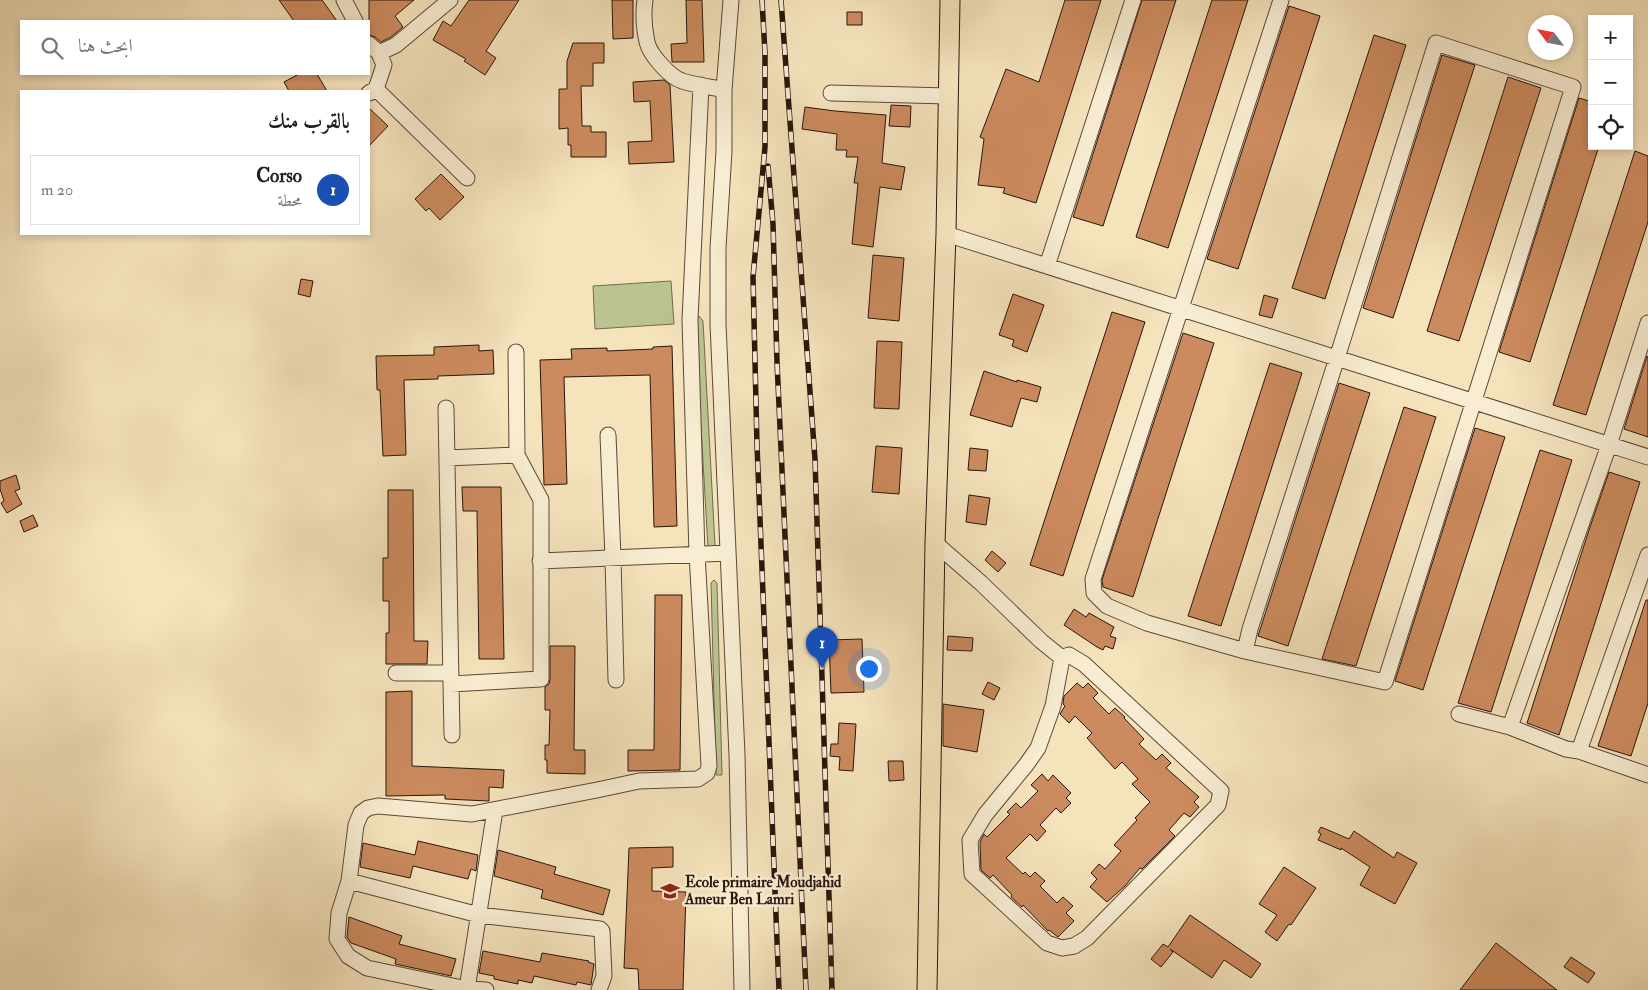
<!DOCTYPE html>
<html lang="ar">
<meta charset="utf-8">
<style>
:root{--surface:#fff;--page:#f6f6f6;--text:#222;--muted:#767676;--line:#e0e0e0;--accent:#8f2418}
body{margin:0;font-family:"IM FELL Double Pica",Amiri,serif;background:var(--page);color:var(--text);direction:rtl}
.controls{position:absolute;right:15px;top:15px;display:grid;overflow:hidden;border-radius:0px;box-shadow:0 2px 8px #0003}
.controls button{width:45px;height:45px;display:grid;place-items:center;padding:0;border:0;border-bottom:1px solid var(--line);background:var(--surface);color:var(--text);font:25px sans-serif}
.compass{position:absolute;left:1528px;top:15px;width:45px;height:45px;border-radius:50%;background:var(--surface);box-shadow:0 2px 8px #0003;rotate:302deg}
.you{position:absolute;left:868px;top:668px;width:18px;height:18px;margin:-12px;border:4px solid #fff;border-radius:50%;background:#1a73e8;box-shadow:0 0 0 8px #1a73e833}
.badge{display:grid;place-items:center;width:32px;height:32px;border-radius:50%;background:var(--accent);color:#fff;font-size:16px;font-weight:700}
.pin{position:absolute;translate:-50% -41px;filter:drop-shadow(0 1px 2px #0008)}
.pin::after{content:'';position:absolute;top:26px;width:18px;height:15px;background:inherit;clip-path:polygon(0 0,100% 0,50% 100%)}
.list{margin:0;padding:0;list-style:none}
h2{display:flex;justify-content:space-between;align-items:center;height:65px;margin:0;padding:0 20px;font-size:21px}
h2 small{font-size:16px;font-weight:400;color:var(--muted)}
.list li{display:grid;grid-template-columns:32px 1fr auto;gap:15px;align-items:center;box-sizing:border-box;height:70px;margin:0 10px 10px;padding:0 10px;border:1px solid var(--line);border-radius:0px}
.list b{display:block;font-size:19px;white-space:nowrap}
.list p{margin:0;font-size:16px;white-space:nowrap;color:var(--muted)}
.list em{font-size:16px;font-style:normal;color:var(--muted)}
.icon{flex:none;width:28px;height:28px;fill:none;stroke:currentColor;stroke-width:2;stroke-linecap:round;stroke-linejoin:round}
.map{position:relative;flex:none;width:1648px;height:990px;overflow:hidden;direction:ltr}
.search{position:absolute;background:var(--surface);box-shadow:0 2px 8px #0003;left:20px;top:20px;width:350px;height:55px;display:flex;align-items:center;gap:12px;box-sizing:border-box;padding:0 18px;border-radius:0px;color:var(--muted);font-size:19px}
.panel{position:absolute;background:var(--surface);box-shadow:0 2px 8px #0003;left:20px;top:90px;width:350px;height:145px;border-radius:0px;direction:rtl}
.map>svg:first-child{display:block}
</style>
<div class="map">
<svg width="1648" height="990" viewBox="0 0 1648 990">
<rect width="100%" height="100%" fill="#f5e3bc"/>
<filter id="stains"><feTurbulence type="fractalNoise" baseFrequency=".004" numOctaves="4"/><feColorMatrix values="0 0 0 0 .2 0 0 0 0 .09 0 0 0 0 .02 0 0 0 .5 -.17"/></filter>
<radialGradient id="worn" r=".72"><stop offset=".6" stop-color="#630" stop-opacity="0"/><stop offset="1" stop-color="#630" stop-opacity=".3"/></radialGradient>
<path fill="#bbc491" stroke="#726c4e" d="M671 281 674 324 595 329 593 286Z
M699 316 703 321 715 545 714 547 708 548 695 322Z
M714 580 717 583 722 775H716L711 583Z"/>
<path fill="#cc8b5e" stroke="#28150c" d="M279 0H322L337 21H294Z
M369 0H414L395 16 403 27 391 37 381 42 375 37 369 35Z
M469 0H519L486 51 496 58 485 75 464 61 466 59 433 40 443 21 451 26Z
M612 0H633V38L613 39Z
M686 0H702L704 62H672L671 44 687 43Z
M1065 0H1101L1036 203 1003 193 1005 188 978 185 984 139 980 137 1006 69 1039 82Z
M1142 0H1176L1103 226 1073 217Z
M1212 0H1248L1168 248 1136 237Z
M1289 6 1320 16 1238 269 1207 259Z
M847 12H862V25H847Z
M1374 35 1406 45 1325 299 1292 288Z
M573 43H604V63H593V86H581L582 126H591V132H606V157H571V145H568V128L559 129V89H567V61Z
M1442 55 1475 65 1393 318 1363 308Z
M299 74H317L327 91H289L284 82Z
M1508 77 1541 88 1459 341 1427 331Z
M664 80 670 85 674 162 629 164 628 142 652 141 650 101 634 102 633 82Z
M1579 98 1592 102V146H1599L1530 362 1499 352Z
M891 105 911 106 910 127 889 126Z
M805 107 835 111 886 115 882 163 905 167 901 190 880 187 873 247 852 244 858 183H854L858 157H846L847 150H836L837 134 802 129Z
M369 108 388 126 369 146Z
M1635 151 1648 156V222L1586 415 1553 405Z
M441 174 464 197 440 220 429 208 426 211 415 199Z
M873 255 904 258 899 321 868 318Z
M301 279 313 281 310 297 298 294Z
M1013 294 1044 305 1027 352 1012 346 1014 340 999 335Z
M1264 295 1278 299 1272 318 1259 315Z
M1112 312 1145 322 1063 576 1030 565Z
M1183 333 1214 343 1133 597 1103 587 1102 580Z
M877 341 902 342 899 409 874 408Z
M479 345V351L493 350 494 374 438 376V379L404 380 406 455 383 456 380 390H377L376 356 434 355V347Z
M672 346 677 526 654 527 650 375 564 377 567 484 544 485 540 360 572 359 571 349 607 348V351L653 349V347Z
M1647 356 1648 357V437L1624 429Z
M1270 363 1302 373 1221 626 1188 616Z
M984 371 1017 382V380L1041 387 1037 402 1021 398 1012 427 970 415Z
M1339 383 1370 393 1288 646 1258 636Z
M1404 407 1436 417 1356 666 1322 659Z
M1475 428 1505 437 1423 690 1395 681Z
M876 446 902 448 899 494 872 492Z
M970 448 988 450 986 471 968 470Z
M1540 450 1572 460 1491 712 1458 703Z
M1609 472 1640 482 1559 735 1527 723 1588 533Z
M16 475 20 489 15 491 22 504 7 513 1 503 4 501 0 489V481Z
M462 487H501L504 659H479L477 511H463Z
M388 490H413L414 641H428L427 664H386V633H389V601H383V558H388Z
M969 495 990 498 986 525 966 522Z
M33 515 38 526 24 532 20 521Z
M992 551 1006 563 998 572 985 560Z
M655 595H682L680 770 628 771V750H654Z
M1646 600H1648V703L1631 756 1598 746Z
M1074 609 1086 617 1089 613 1114 627 1110 636 1116 638 1113 649 1105 646 1103 650 1097 647 1064 625Z
M948 636 973 638 972 651 947 650Z
M862 639 864 692 831 693 829 640Z
M550 646H575L574 750H585V774L547 773V760H545V745H549L550 710H545V687L549 684 550 679Z
M988 682 1000 688 994 700 982 694Z
M1077 683 1083 688 1088 683 1098 693 1093 698 1109 714 1115 708 1125 717 1124 718 1144 739 1139 744 1156 760 1162 754 1171 763 1166 768 1199 797 1194 802 1199 807 1190 817 1184 813 1169 830 1175 836 1142 869 1140 868 1125 886 1107 902 1090 887 1097 879 1091 873 1099 864 1105 869 1121 851 1114 845 1137 820 1135 818 1150 802 1132 784 1138 779 1122 762 1115 769 1087 738 1092 733 1075 716 1069 723 1060 714 1065 706 1063 704 1064 696Z
M412 691V766L504 770 503 788 489 787V801L445 799V795L386 796V692Z
M943 704 984 710 977 752 943 746Z
M839 723 856 724 853 771 839 770 840 757 830 756 831 744H838Z
M888 761H903L904 780 889 781Z
M1042 774 1048 781 1053 775 1071 793 1066 798 1071 803 1061 813 1056 808 1040 825 1046 831 1037 841 1030 834 1006 858 1023 874 1025 872 1030 877 1035 872 1045 881 1040 886 1057 903 1063 897 1073 906 1066 913 1074 921 1058 937 1049 930 1048 931 1023 905 1022 907 1011 897 1012 895 993 875 990 878 981 870 980 842 984 834 987 837 1010 814 1007 812 1016 803 1021 808 1038 791 1031 785Z
M1321 827 1349 839 1354 831 1394 858 1397 852 1417 863 1395 904 1360 885 1370 867 1341 848V850L1318 840 1321 834 1318 832Z
M418 841 478 855 476 871 471 869 468 879 413 866 410 878 360 867 363 843 415 855Z
M673 847V867L652 868V891L686 892 683 990H639L638 969 624 968 629 848Z
M498 850 556 867 554 874 610 890 603 915 541 898 543 890 494 876Z
M1284 867 1316 888 1291 925 1289 924 1277 941 1265 932 1277 915 1259 904Z
M1190 915 1261 964 1251 978 1224 960 1212 978 1170 949 1173 952 1161 967 1151 959 1163 944 1168 947Z
M349 917 402 936 399 944 456 959 451 976 395 964 396 959 351 943 347 937Z
M1496 943 1557 990H1460Z
M483 951 540 962 542 953 589 961 588 962 594 964 591 985 577 982 576 985 534 976 532 983 518 980V984L494 979V976L479 973Z
M1571 957 1595 973 1588 983 1564 967Z"/>
<g fill="none" stroke-linecap="round" stroke-linejoin="round">
<g stroke="#5b4838" stroke-width="17">
<path id="minor" d="M344 0 355 21
M645 0C643 14 644 28 647 42 650 55 670 77 682 81 695 85 710 87 724 90
M731 0 724 90V151L718 248V324L737 755 742 990
M369 44 379 53 396 45 450 0
M376 89 467 178
M369 93 376 89 384 65 379 53
M831 93 948 96
M946 234 1648 457
M1047 266 1133 0
M516 352 517 455
M446 408 451 684 541 679V500L517 455 447 458
M608 435 613 558 616 680
M935 543 981 583 1041 641 1062 658
M540 561 728 553
M1245 651 1250 629 1337 358 1436 43 1573 87 1385 682 1245 651 1147 623 1107 606 1094 593 1093 579 1281 0
M1069 655 1084 664 1221 791 1218 805 1087 938 1074 946 1062 948 1047 943 972 874 970 840 985 815 1026 765 1038 748 1053 706 1062 658Z
M396 673H451
M451 684 452 735
M1459 714 1510 727 1566 749 1579 751 1648 775
M1510 727 1609 445 1648 323
M1579 751 1648 555
M349 881 479 915 600 929 602 931 604 976 599 990
M467 989 495 810
M486 990 467 989 367 968 348 956 337 939 339 913 349 881 356 825 361 813 368 808 378 806 472 814 597 790 639 781 698 779 707 773 709 766 697 554 690 320 701 85"/>
</g>
<g stroke="#28150c" stroke-width="21">
<path id="major" d="M927 990 935 543 946 234 950 0"/>
</g>
<use href="#minor" stroke="#f8edd3" stroke-width="15"/>
<use href="#major" stroke="#f5e3bc" stroke-width="19"/>
<g stroke="#28150c" stroke-width="5.5">
<path id="rail" d="M762 0 765 53V147L753 277 757 445 779 990
M781 0 815 459 832 990
M768 166 773 224 777 362 806 990"/>
</g>
<use href="#rail" stroke="#f8edd3" stroke-width="4" stroke-dasharray="11" stroke-linecap="butt"/>
</g>
<defs>
<g id="school-bare" transform="scale(1.5)"><path d="M0-5L7-2L0 1L-7-2ZM-4 1L0 2.5L4 1V4Q0 6-4 4Z" fill="#8f2418" stroke="#f8edd3" stroke-width="2.5" paint-order="stroke"/></g>
</defs>
<g fill-rule="evenodd">
<use href="#school-bare" x="670" y="891"/>
</g>
<g text-anchor="middle" dominant-baseline="central" stroke-width="5" stroke-linejoin="round" paint-order="stroke">
<g font-size="15" font-weight="bold" fill="#28150c" stroke="#f8edd3" text-anchor="start">
<text x="685" y="882">Ecole primaire Moudjahid<tspan x="685" dy="17">Ameur Ben Lamri</tspan></text>
</g>
</g>
<rect width="100%" height="100%" filter="url(#stains)"/>
<rect width="100%" height="100%" fill="url(#worn)"/>
</svg>
<div class="controls">
<button>+</button>
<button>−</button>
<button><svg class="icon" aria-label="locate" viewBox="0 0 24 24"><circle cx="12" cy="12" r="6"/><path d="M12 2v4M12 18v4M2 12h4M18 12h4"/></svg></button>
</div>
<svg class="compass" viewBox="-18 -18 36 36"><path d="M0-13l5 13h-10z" fill="#e53935"/><path d="M0 13l5-13h-10z" fill="#767676"/></svg>
<div class="you"></div>
<div class="pin badge" style="left:822px;top:668px;background:#1a4fb4">1</div>
<div class="search"><svg class="icon" aria-label="search" viewBox="0 0 24 24"><circle cx="10" cy="10" r="6"/><path d="M15 15l6 6"/></svg>ابحث هنا</div>
<section class="panel">
<h2>بالقرب منك<small></small></h2>
<ul class="list">
<li><span class="badge" style="background:#1a4fb4">1</span><div><b>Corso</b><p>محطة</p></div><em>20 m</em></li>
</ul>
</section>
</div>
